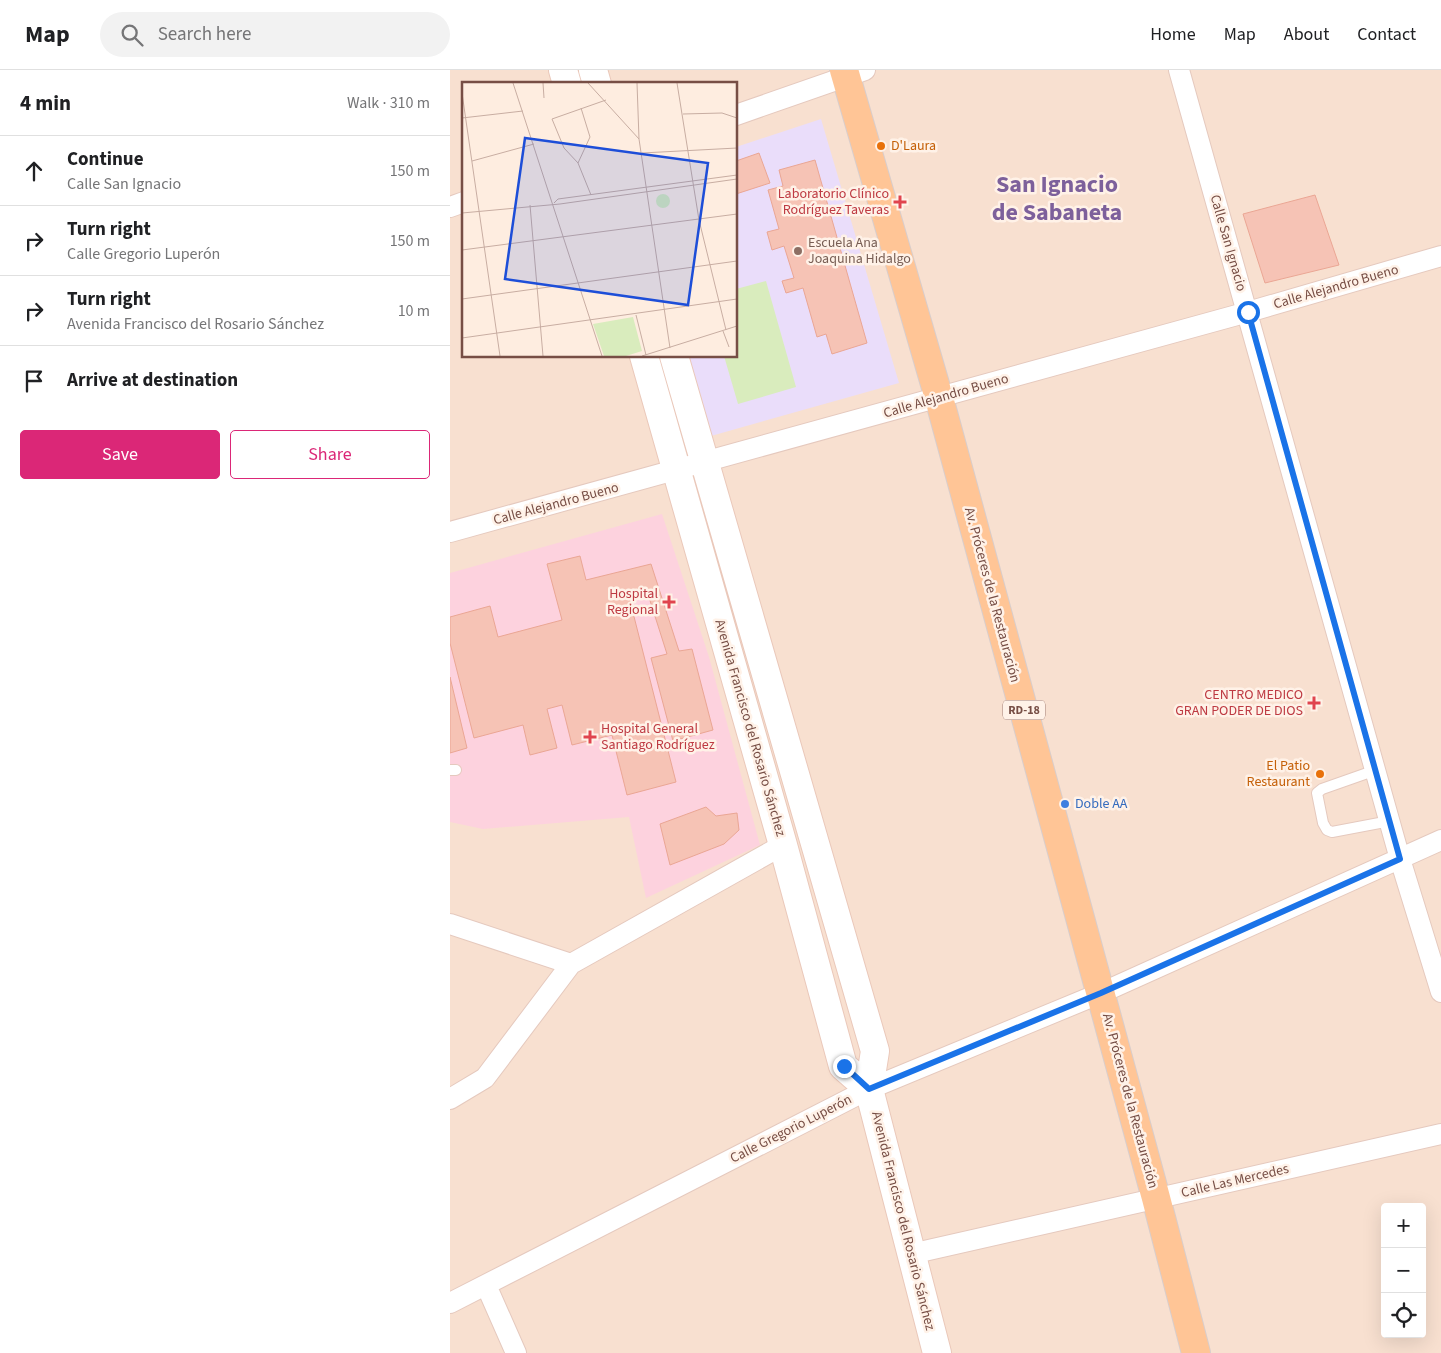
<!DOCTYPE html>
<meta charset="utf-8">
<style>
:root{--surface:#fff;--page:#f2f2f2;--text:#202124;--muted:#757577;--line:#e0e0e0;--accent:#db2777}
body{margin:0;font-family:"Source Sans 3",sans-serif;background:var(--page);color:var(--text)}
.controls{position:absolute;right:15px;bottom:15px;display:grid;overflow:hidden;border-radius:5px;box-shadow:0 5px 20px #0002}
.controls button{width:45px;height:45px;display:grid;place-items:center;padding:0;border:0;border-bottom:1px solid var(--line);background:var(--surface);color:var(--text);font:25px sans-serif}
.stop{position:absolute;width:15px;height:15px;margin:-11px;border:4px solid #1a73e8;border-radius:50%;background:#fff}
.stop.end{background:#1a73e8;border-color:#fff;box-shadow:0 1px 5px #0008}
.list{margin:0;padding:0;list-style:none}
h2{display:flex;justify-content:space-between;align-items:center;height:65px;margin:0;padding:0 20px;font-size:21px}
h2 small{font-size:16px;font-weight:400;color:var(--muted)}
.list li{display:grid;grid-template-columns:32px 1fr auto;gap:15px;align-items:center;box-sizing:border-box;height:70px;padding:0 20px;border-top:1px solid var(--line)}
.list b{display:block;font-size:19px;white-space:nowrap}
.list p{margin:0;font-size:16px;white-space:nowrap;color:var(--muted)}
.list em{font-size:16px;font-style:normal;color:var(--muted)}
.actions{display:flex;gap:10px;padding:15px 20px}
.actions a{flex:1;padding:11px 0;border:1px solid var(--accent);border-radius:5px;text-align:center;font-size:18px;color:var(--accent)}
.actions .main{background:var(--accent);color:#fff}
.icon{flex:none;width:28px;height:28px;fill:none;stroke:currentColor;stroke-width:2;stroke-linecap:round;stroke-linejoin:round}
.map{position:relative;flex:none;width:991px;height:1283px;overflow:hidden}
header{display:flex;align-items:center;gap:30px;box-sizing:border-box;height:70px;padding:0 25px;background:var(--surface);border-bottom:1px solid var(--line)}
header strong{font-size:24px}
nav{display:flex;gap:28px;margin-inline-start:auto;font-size:18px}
.search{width:350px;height:45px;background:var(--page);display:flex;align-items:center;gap:12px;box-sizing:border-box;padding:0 18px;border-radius:28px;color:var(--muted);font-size:19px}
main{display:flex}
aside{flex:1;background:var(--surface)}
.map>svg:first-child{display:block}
</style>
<header>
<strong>Map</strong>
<div class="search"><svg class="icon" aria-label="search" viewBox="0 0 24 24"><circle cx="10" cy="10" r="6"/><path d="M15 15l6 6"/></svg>Search here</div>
<nav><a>Home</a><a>Map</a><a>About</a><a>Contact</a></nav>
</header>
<main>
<aside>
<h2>4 min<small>Walk · 310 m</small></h2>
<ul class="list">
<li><svg class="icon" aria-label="ahead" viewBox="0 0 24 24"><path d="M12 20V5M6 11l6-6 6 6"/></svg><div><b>Continue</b><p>Calle San Ignacio</p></div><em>150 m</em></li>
<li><svg class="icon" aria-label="right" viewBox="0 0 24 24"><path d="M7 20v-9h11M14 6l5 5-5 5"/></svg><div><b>Turn right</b><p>Calle Gregorio Luperón</p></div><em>150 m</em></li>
<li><svg class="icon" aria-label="right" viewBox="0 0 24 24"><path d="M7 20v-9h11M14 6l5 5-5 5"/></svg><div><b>Turn right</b><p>Avenida Francisco del Rosario Sánchez</p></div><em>10 m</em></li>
<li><svg class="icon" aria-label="arrive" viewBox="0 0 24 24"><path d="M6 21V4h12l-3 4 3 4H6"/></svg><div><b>Arrive at destination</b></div></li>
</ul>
<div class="actions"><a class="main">Save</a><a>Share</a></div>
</aside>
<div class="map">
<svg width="991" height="1283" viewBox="0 0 991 1283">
<rect width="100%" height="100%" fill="#feede0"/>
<path fill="#f8e0d0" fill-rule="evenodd" d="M0 0H991V1283H0ZM14 14H286V286H14ZM935 1137H972V1264H935Z"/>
<path fill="#eaddfa" d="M371 49 449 313 261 366 239 286H286V77Z"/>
<path fill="#fdd2de" d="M212 444 259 587 310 775 196 828 179 747 33 759 0 752V503Z"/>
<path fill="#d9ecbd" d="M316 211 346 317 288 334 274 286H286V219Z"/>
<path fill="#f6c3b5" stroke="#eaa694" d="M309 83 320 113 286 124V91Z
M365 90 417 273 382 284 376 264 367 267 353 218 336 223 332 211 344 208 334 176 322 180 317 162 329 159 318 120 333 116 329 100Z
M865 125 889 195 815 213 793 144Z
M130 486 136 510 201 494 229 581 242 579 263 660 223 671 201 588 217 584 196 518 178 523 226 712 177 725 162 665 122 675 112 635 97 639 107 678 80 685 73 655 24 668 0 573V547L40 536 48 567 112 550 97 494Z
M0 607 17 678 0 683Z
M256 737 266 746 287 743 289 760 274 774 220 795 210 754Z"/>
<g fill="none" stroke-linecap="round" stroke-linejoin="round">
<g stroke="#e5c9be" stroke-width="12">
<path id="service" d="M0 700H6
M926 700 872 719 867 723 873 753 877 760 882 762 940 751"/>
</g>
<g stroke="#e5c9be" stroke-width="22">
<path id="minor" d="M729 0 950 789 991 922
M286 45 415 0
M0 137 14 132
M0 462 798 242 991 186
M0 854 121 894 333 775
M0 1029 35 1008 121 894
M461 1184 991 1064
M36 1215 66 1283
M0 1233 419 1019 651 923 991 770"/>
</g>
<g stroke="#eac8ba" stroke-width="30">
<path id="secondary" d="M113 0 117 14
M143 0 147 14
M194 286 333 775 393 996 419 1019
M224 286 425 981 419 1019 487 1283"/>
</g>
<g stroke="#d9cdcb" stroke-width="30">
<path id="primary" d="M394 0 489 328 706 1128 746 1283"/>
</g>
<use href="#service" stroke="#fff" stroke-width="10"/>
<use href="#minor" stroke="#fff" stroke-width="20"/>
<use href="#secondary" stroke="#fff" stroke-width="28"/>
<use href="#primary" stroke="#ffc596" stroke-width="28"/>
</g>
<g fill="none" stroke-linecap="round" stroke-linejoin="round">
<path stroke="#1a73e8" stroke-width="6" d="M394 996 419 1019 651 923 950 789 798 242"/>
</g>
<g fill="#e8710a" stroke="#fff2e8" stroke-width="2">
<circle cx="431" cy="76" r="5"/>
<circle cx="870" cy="704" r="5"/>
</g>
<g fill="#e0444e" stroke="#fff2e8" stroke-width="2">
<path d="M447.5 124.5h5v5h5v5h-5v5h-5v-5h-5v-5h5z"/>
<path d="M216.5 524.5h5v5h5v5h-5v5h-5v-5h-5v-5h5z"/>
<path d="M861.5 625.5h5v5h5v5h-5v5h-5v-5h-5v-5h5z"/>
<path d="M137.5 659.5h5v5h5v5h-5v5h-5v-5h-5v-5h5z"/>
</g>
<circle fill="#8d6e63" stroke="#fff2e8" stroke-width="2" cx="348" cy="181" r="5"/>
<circle fill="#3f7fe0" stroke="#fff2e8" stroke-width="2" cx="615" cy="734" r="5"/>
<g text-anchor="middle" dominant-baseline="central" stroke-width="5" stroke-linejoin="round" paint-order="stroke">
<rect fill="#fff2e8" stroke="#a07f76" stroke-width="1" x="553" y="630.5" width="42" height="19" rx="4"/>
<g font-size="12" font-weight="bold" fill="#774e45">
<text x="574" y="640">RD-18</text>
</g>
<g font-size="14" fill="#c56008" stroke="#fff2e8" text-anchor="start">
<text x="441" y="76">D'Laura</text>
<text x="860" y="696" text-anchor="end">El Patio<tspan x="860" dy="16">Restaurant</tspan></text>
</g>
<g font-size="14" fill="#be3a42" stroke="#fff2e8" text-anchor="end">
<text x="439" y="124">Laboratorio Clínico<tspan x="439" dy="16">Rodríguez Taveras</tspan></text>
<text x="208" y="524">Hospital<tspan x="208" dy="16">Regional</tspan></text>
<text x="853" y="625">CENTRO MEDICO<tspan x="853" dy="16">GRAN PODER DE DIOS</tspan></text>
<text x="151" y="659" text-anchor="start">Hospital General<tspan x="151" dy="16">Santiago Rodríguez</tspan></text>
</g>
<g font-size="14" fill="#785e54" stroke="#fff2e8" text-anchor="start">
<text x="358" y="173">Escuela Ana<tspan x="358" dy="16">Joaquina Hidalgo</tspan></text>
</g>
<g font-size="14" fill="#774e45" stroke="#fff2e8">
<text transform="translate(778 173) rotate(74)">Calle San Ignacio</text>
<text transform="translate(886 217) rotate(-16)">Calle Alejandro Bueno</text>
<text transform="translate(496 326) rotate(-16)">Calle Alejandro Bueno</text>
<text transform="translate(106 434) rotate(-15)">Calle Alejandro Bueno</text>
<text transform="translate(542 525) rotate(75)">Av. Próceres de la Restauración</text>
<text transform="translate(300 658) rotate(74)">Avenida Francisco del Rosario Sánchez</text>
<text transform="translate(680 1031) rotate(75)">Av. Próceres de la Restauración</text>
<text transform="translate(341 1059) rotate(-27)">Calle Gregorio Luperón</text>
<text transform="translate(785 1111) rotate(-13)">Calle Las Mercedes</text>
<text transform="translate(453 1151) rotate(76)">Avenida Francisco del Rosario Sánchez</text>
</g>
<g font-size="14" fill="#366cbe" stroke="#fff2e8" text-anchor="start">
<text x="625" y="734">Doble AA</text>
</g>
<g font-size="24" font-weight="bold" fill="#7d609b" stroke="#fff2e8">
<text x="607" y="114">San Ignacio<tspan x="607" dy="28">de Sabaneta</tspan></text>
</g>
</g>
<g transform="translate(12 12)">
<rect width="275" height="275" fill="#feede0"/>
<path d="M194 119a7 7 0 1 1 14 0a7 7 0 1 1-14 0ZM171 235 180 269 164 274H142L131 242Z" fill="#d9ecbd"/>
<path fill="none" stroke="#c8ada2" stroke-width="1" d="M51 1 140 274M81 1 82 16M126 1 177 57M175 1 177 57 208 266M215 1 237 138 264 248M0 11 38 274M119 26 128 55 116 81 129 113M221 32 260 31 275 36M0 36 61 29M180 71 275 66M10 79 72 62M116 81 102 66 90 37 144 18M92 121 96 117 275 93M68 123 81 274M0 131 98 122 275 97M0 168 275 132M0 217 275 179M174 233 184 273M261 249 267 265M0 256 275 217M180 274 275 244"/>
<path fill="#1d4ed8" fill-opacity="0.15" stroke="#1d4ed8" stroke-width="2.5" d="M63 56 246 81 226 223 43 197Z"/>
<rect width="275" height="275" fill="none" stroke="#774e45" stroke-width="2.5"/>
</g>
</svg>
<div class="controls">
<button>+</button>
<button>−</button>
<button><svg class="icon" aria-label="locate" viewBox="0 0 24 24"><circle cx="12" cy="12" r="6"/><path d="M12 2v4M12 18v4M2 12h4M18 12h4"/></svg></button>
</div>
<div class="stop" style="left:798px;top:242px"></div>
<div class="stop end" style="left:394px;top:996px"></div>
</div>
</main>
